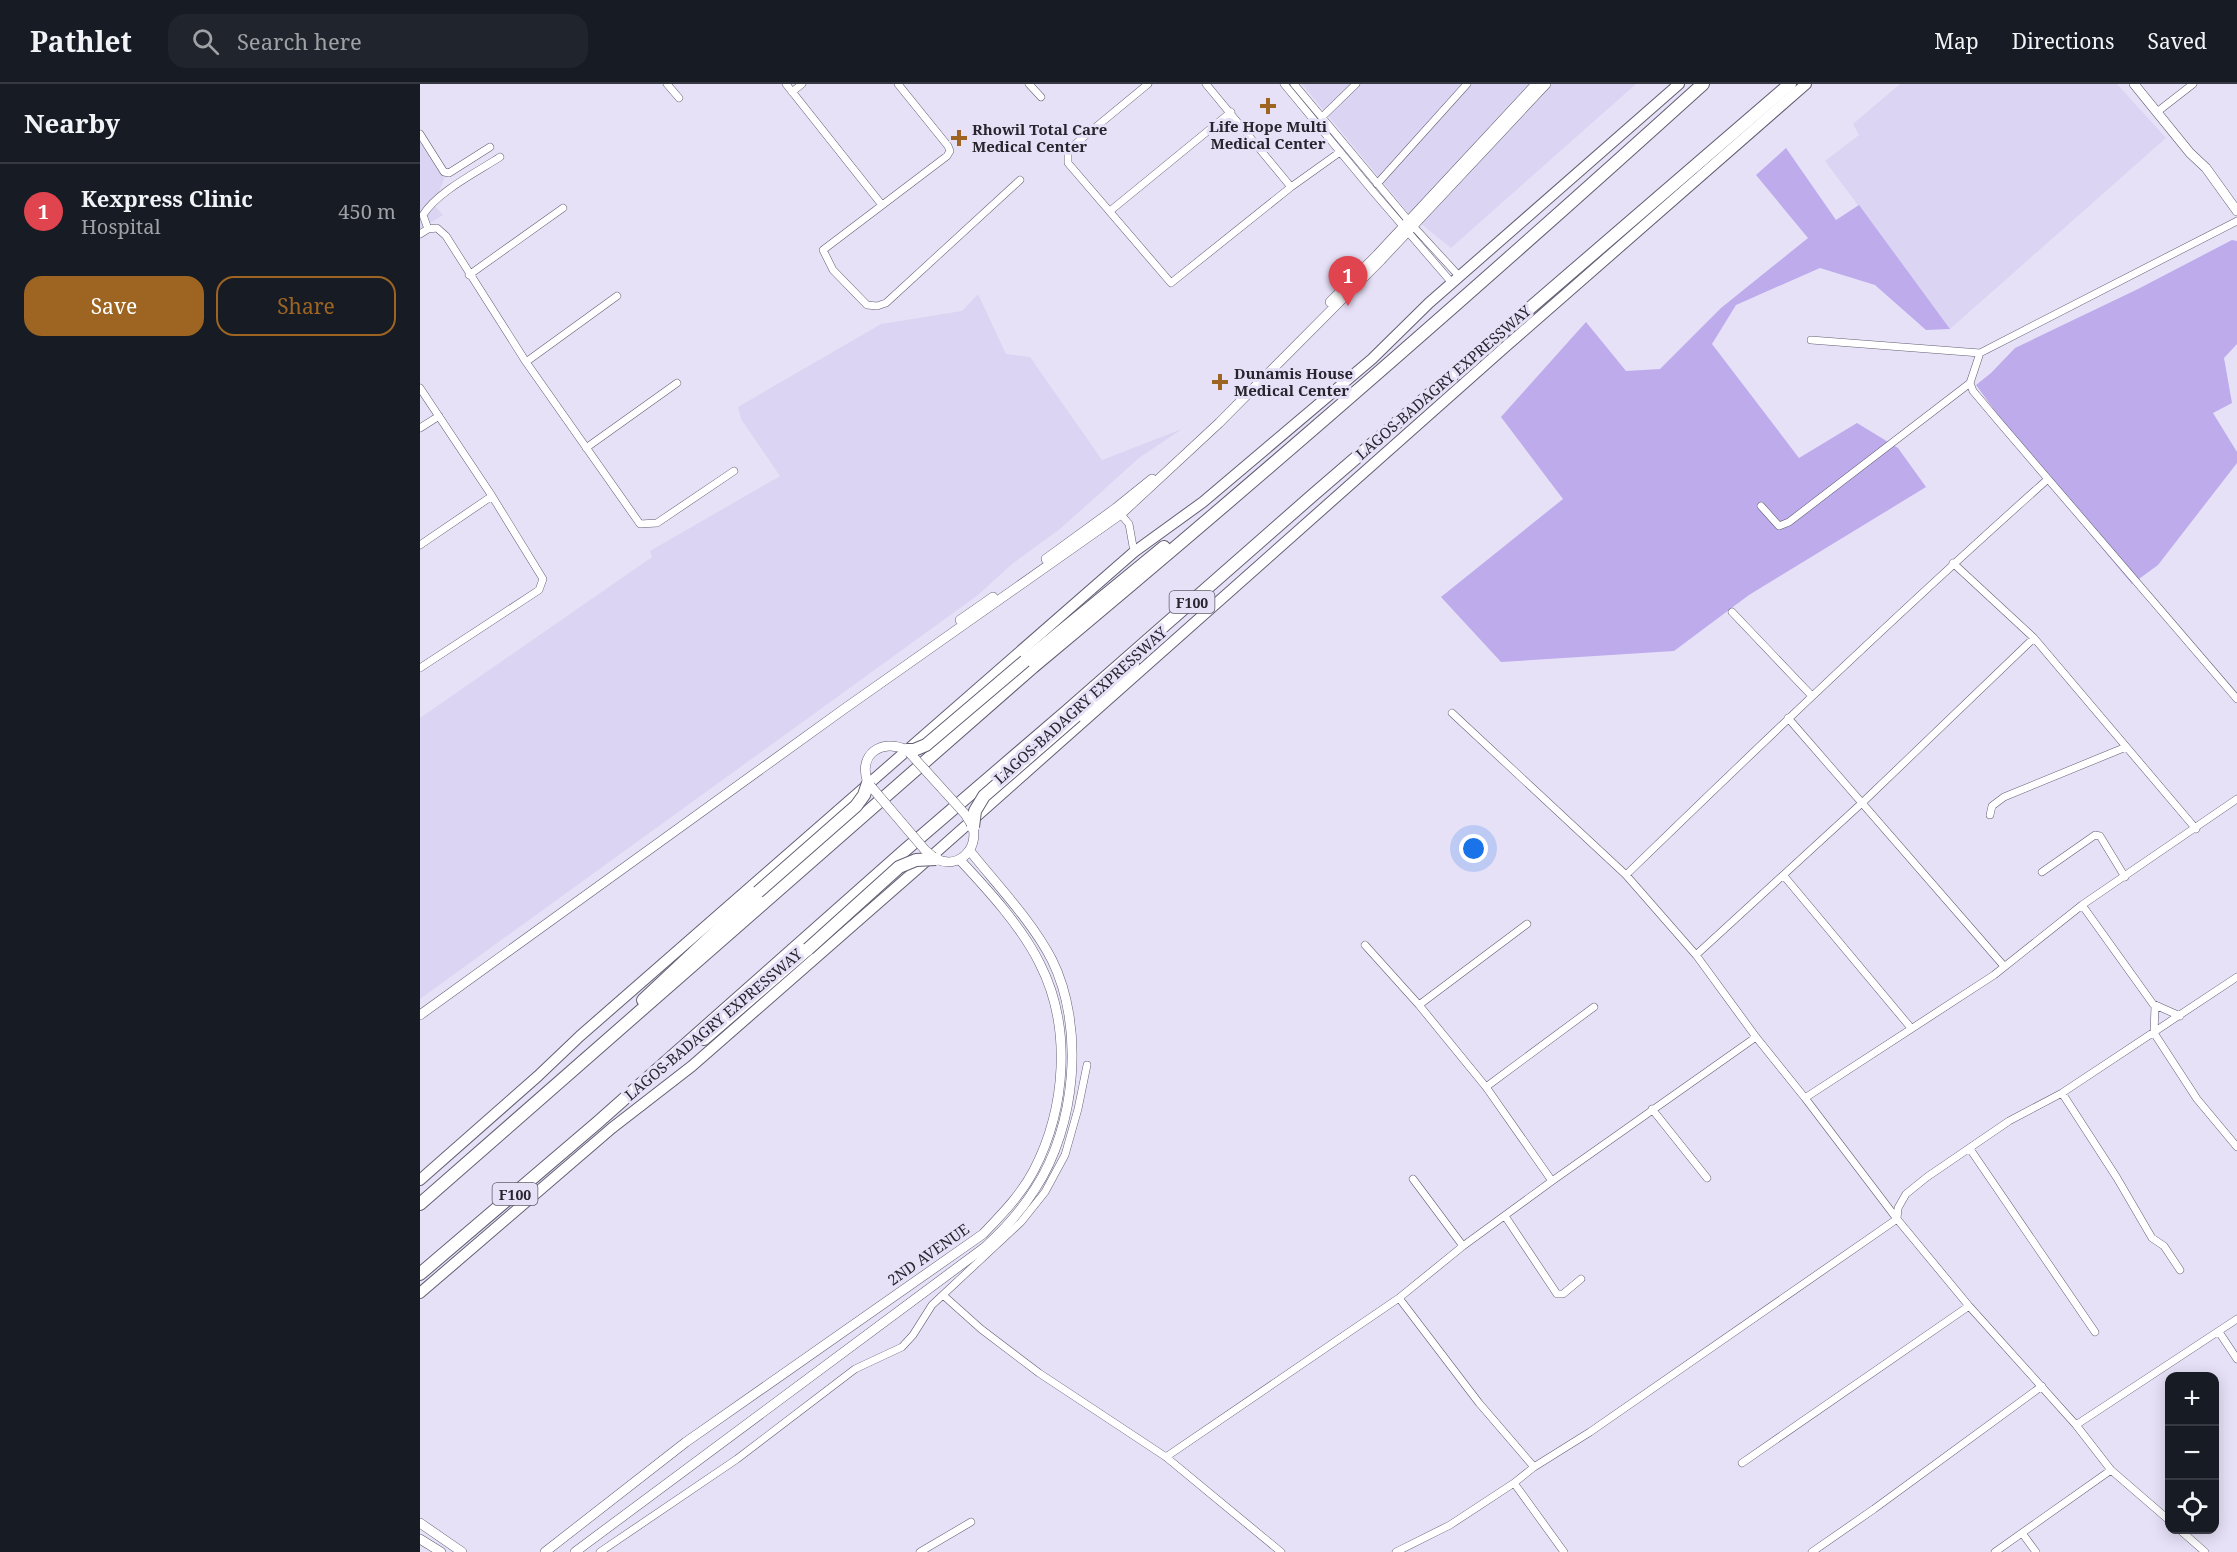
<!DOCTYPE html>
<meta charset="utf-8">
<style>
:root{--surface:#171b24;--page:#20242c;--text:#f1f3f6;--muted:#9ea1a6;--line:#363941;--accent:#9d6422}
body{margin:0;font-family:"Noto Serif",serif;background:var(--page);color:var(--text)}
.controls{position:absolute;right:18px;bottom:18px;display:grid;overflow:hidden;border-radius:12px;box-shadow:0 3px 15px #0003}
.controls button{width:54px;height:54px;display:grid;place-items:center;padding:0;border:0;border-bottom:2px solid var(--line);background:var(--surface);color:var(--text);font:30px sans-serif}
.you{position:absolute;left:1054px;top:765px;width:21px;height:21px;margin:-15px;border:4px solid #fff;border-radius:50%;background:#1a73e8;box-shadow:0 0 0 9px #1a73e833}
.badge{display:grid;place-items:center;width:39px;height:39px;border-radius:50%;background:var(--accent);color:#fff;font-size:20px;font-weight:700}
.pin{position:absolute;translate:-50% -50px;filter:drop-shadow(0 2px 3px #0008)}
.pin::after{content:'';position:absolute;top:32px;width:21px;height:18px;background:inherit;clip-path:polygon(0 0,100% 0,50% 100%)}
.list{margin:0;padding:0;list-style:none}
h2{display:flex;justify-content:space-between;align-items:center;height:78px;margin:0;padding:0 24px;font-size:26px}
h2 small{font-size:20px;font-weight:400;color:var(--muted)}
.list li{display:grid;grid-template-columns:39px 1fr auto;gap:18px;align-items:center;box-sizing:border-box;height:96px;padding:0 24px;border-top:2px solid var(--line)}
.list b{display:block;font-size:22px;white-space:nowrap}
.list p{margin:0;font-size:20px;white-space:nowrap;color:var(--muted)}
.list em{font-size:20px;font-style:normal;color:var(--muted)}
.actions{display:flex;gap:12px;padding:18px 24px}
.actions a{flex:1;padding:14px 0;border:2px solid var(--accent);border-radius:18px;text-align:center;font-size:21px;color:var(--accent)}
.actions .main{background:var(--accent);color:#fff}
.icon{flex:none;width:33px;height:33px;fill:none;stroke:currentColor;stroke-width:2;stroke-linecap:round;stroke-linejoin:round}
.map{position:relative;flex:none;width:1817px;height:1468px;overflow:hidden}
header{display:flex;align-items:center;gap:36px;box-sizing:border-box;height:84px;padding:0 30px;background:var(--surface);border-bottom:2px solid var(--line)}
header strong{font-size:28px}
nav{display:flex;gap:33px;margin-inline-start:auto;font-size:21px}
.search{width:420px;height:54px;background:var(--page);display:flex;align-items:center;gap:15px;box-sizing:border-box;padding:0 21px;border-radius:18px;color:var(--muted);font-size:22px}
main{display:flex}
aside{flex:1;background:var(--surface)}
.map>svg:first-child{display:block}
</style>
<header>
<strong>Pathlet</strong>
<div class="search"><svg class="icon" aria-label="search" viewBox="0 0 24 24"><circle cx="10" cy="10" r="6"/><path d="M15 15l6 6"/></svg>Search here</div>
<nav><a>Map</a><a>Directions</a><a>Saved</a></nav>
</header>
<main>
<aside>
<h2>Nearby<small></small></h2>
<ul class="list">
<li><span class="badge" style="background:#e0444e">1</span><div><b>Kexpress Clinic</b><p>Hospital</p></div><em>450 m</em></li>
</ul>
<div class="actions"><a class="main">Save</a><a>Share</a></div>
</aside>
<div class="map">
<svg width="1817" height="1468" viewBox="0 0 1817 1468">
<rect width="100%" height="100%" fill="#e7e1f8"/>
<path fill="#dbd4f2" d="M882 0H1216L1031 164 990 131Z
M1480 0H1697L1746 54 1530 245 1405 77 1439 51 1433 40Z
M0 47 26 90 14 121 23 131 0 145Z
M558 210 586 270 610 273 682 376 762 345 719 374 640 445 592 480 558 511 0 915V634L232 473 230 467 360 392 321 335 318 323 461 240 542 227Z"/>
<path fill="#bdabec" d="M1366 64 1416 136 1439 121 1530 245 1506 246 1455 201 1400 184 1316 221 1292 260 1379 374 1437 339 1478 364 1506 403 1329 511 1254 567 1081 578 1021 513 1143 415 1081 333 1166 238 1206 287 1240 285 1301 224 1388 154 1336 91Z
M1812 156 1817 157V260L1804 274 1812 319 1793 329 1817 368V379L1738 481 1712 500 1629 401 1556 301 1571 289 1595 264 1718 205Z"/>
<g fill="none" stroke-linecap="round" stroke-linejoin="round">
<g stroke="#635e72" stroke-width="8">
<path id="street" d="M247 0 259 14
M366 0 462 121
M478 0 528 62 530 67 527 72 403 166 413 186 447 221 457 222 466 219 600 96
M609 0 621 13
M728 0 648 66V79L751 199 871 103 920 68
M786 0 871 103
M864 0 951 105 1032 199
M874 0 993 142 1039 192
M372 8 382 0
M1737 28 1773 0
M902 33 936 0
M0 50 24 88 29 89 70 63
M957 100 1047 0
M690 127 811 28
M1817 137 1560 269 1550 299 1553 307 1580 339 1817 615
M8 145 3 131C17 108 57 88 80 73
M0 150 8 145 17 144 26 152 106 278 220 440 237 439 314 387
M49 191 143 124
M1391 256 1560 269
M106 278 197 212
M0 304 72 412 123 495 119 506 0 584
M0 344 19 332
M166 364 257 299
M1341 422 1359 442 1369 438 1550 299
M698 427 709 440 714 468
M0 461 72 412
M1533 479 1614 554 1776 745
M1312 528 1391 611
M1032 629 1206 791 1276 871 1336 953 1385 1014 1574 891 1662 821 1817 715
M1368 634 1583 881
M1570 731 1572 722 1584 713 1706 663
M1622 788 1675 751 1680 752 1705 793
M1206 791C1345 656 1484 523 1628 395
M1364 792 1491 944
M1662 821 1733 920 1760 932
M945 861 999 921 1066 1003 1132 1097 1336 953
M1276 871 1443 718 1614 554
M999 921 1107 840
M1735 922 1734 949 1777 1015 1817 1063
M1066 1003 1174 923
M1642 1009 1697 1094 1732 1154 1744 1162 1760 1186
M1385 1014 1477 1135 1549 1222 1656 1341 1691 1386 1750 1437
M1232 1025 1287 1094
M1550 1065 1675 1248
M993 1095 1043 1162
M1085 1132 1137 1210H1143L1161 1195
M523 1211 561 1245 619 1289 746 1373 861 1468
M979 1214 1059 1319 1114 1383
M1799 1248 1817 1275
M1656 1341 1817 1235
M746 1373 979 1214 1043 1162 1132 1097
M1322 1379 1549 1222
M1094 1399 1144 1468
M1760 1446 1785 1468
M1602 1449 1616 1468
M180 1468 317 1375 435 1285 482 1263 493 1251 512 1221 601 1138 625 1108 645 1071 658 1025 667 981
M500 1468 551 1438
M976 1468 1030 1441 1094 1399 1114 1383 1170 1348 1477 1135 1478 1124 1486 1110 1507 1093 1589 1037 1642 1009 1817 893
M1392 1468 1454 1425 1622 1302
M1575 1468 1691 1386"/>
</g>
<g stroke="#635e72" stroke-width="10">
<path id="secondary" d="M1714 0 1770 69 1786 84 1817 127
M910 218 957 171 1116 0
M626 475 696 424 732 395
M540 536 573 513
M448 699C437 670 462 654 487 666
M516 775C539 785 558 766 553 743
M0 931 424 625 701 430 799 339 961 176 1126 0
M0 1439 42 1468
M0 1455 21 1468
M125 1468 266 1358 563 1150C582 1130 601 1111 614 1086 646 1024 652 943 620 880 602 843 568 806 540 776
M155 1468 565 1163C584 1146 601 1127 615 1105 656 1043 665 943 632 876 612 837 577 801 550 767"/>
</g>
<g stroke="#635e72" stroke-width="12">
<path id="primary" d="M0 1096 118 992 160 952 714 468 783 418 952 275 1009 219 1259 0
M0 1209 192 1044 272 982 496 786 1084 264 1386 0"/>
</g>
<g stroke="#635e72" stroke-width="14">
<path id="highway" d="M605 577 744 463
M656 632 713 580
M223 916 338 808
M284 955 388 865
M0 1120 613 583C840 394 1064 198 1283 0
M0 1190 177 1039 484 767 647 627 893 411 1370 0"/>
</g>
<use href="#street" stroke="#fff" stroke-width="7"/>
<use href="#secondary" stroke="#fff" stroke-width="9"/>
<use href="#primary" stroke="#fff" stroke-width="10"/>
<use href="#highway" stroke="#fff" stroke-width="12"/>
<g stroke="#635e72" stroke-width="10" stroke-linecap="butt">
<path id="secondary-bridge" d="M487 666 545 730 553 743
M448 699 505 766 516 775"/>
</g>
<g stroke="#635e72" stroke-width="14" stroke-linecap="butt">
<path id="highway-bridge" d="M487 666H494L506 661 605 577
M553 743 555 727 564 712 656 632
M338 808 436 722 444 711 448 699
M388 865 479 783 496 776 516 775"/>
</g>
<use href="#secondary-bridge" stroke="#fff" stroke-width="9"/>
<use href="#highway-bridge" stroke="#fff" stroke-width="12"/>
</g>
<g fill="#9d6422" stroke="#e7e1f8" stroke-width="2">
<path d="M845 13h6v6h6v6h-6v6h-6v-6h-6v-6h6z"/>
<path d="M536 45h6v6h6v6h-6v6h-6v-6h-6v-6h6z"/>
<path d="M797 289h6v6h6v6h-6v6h-6v-6h-6v-6h6z"/>
</g>
<g text-anchor="middle" dominant-baseline="central" stroke-width="6" stroke-linejoin="round" paint-order="stroke">
<g fill="#e7e1f8" stroke="#615d6b" stroke-width="1.5">
<rect x="749.5" y="507" width="45" height="22" rx="4.5"/>
<rect x="72.5" y="1099" width="45" height="22" rx="4.5"/>
</g>
<g font-size="14" font-weight="bold" fill="#28252e">
<text x="772" y="518">F100</text>
<text x="95" y="1110">F100</text>
</g>
<g font-size="15" font-weight="bold" fill="#28252e" stroke="#e7e1f8" text-anchor="start">
<text x="848" y="42" text-anchor="middle">Life Hope Multi<tspan x="848" dy="17">Medical Center</tspan></text>
<text x="552" y="45">Rhowil Total Care<tspan x="552" dy="17">Medical Center</tspan></text>
<text x="814" y="289">Dunamis House<tspan x="814" dy="17">Medical Center</tspan></text>
</g>
<g font-size="15" fill="#28252e" stroke="#e7e1f8">
<text transform="translate(1023 298) rotate(-41)">LAGOS-BADAGRY EXPRESSWAY</text>
<text transform="translate(660 621) rotate(-42)">LAGOS-BADAGRY EXPRESSWAY</text>
<text transform="translate(293 940) rotate(-40)">LAGOS-BADAGRY EXPRESSWAY</text>
<text transform="translate(508 1170) rotate(-35)">2ND AVENUE</text>
</g>
</g>
</svg>
<div class="controls">
<button>+</button>
<button>−</button>
<button><svg class="icon" aria-label="locate" viewBox="0 0 24 24"><circle cx="12" cy="12" r="6"/><path d="M12 2v4M12 18v4M2 12h4M18 12h4"/></svg></button>
</div>
<div class="you"></div>
<div class="pin badge" style="left:928px;top:222px;background:#e0444e">1</div>
</div>
</main>
